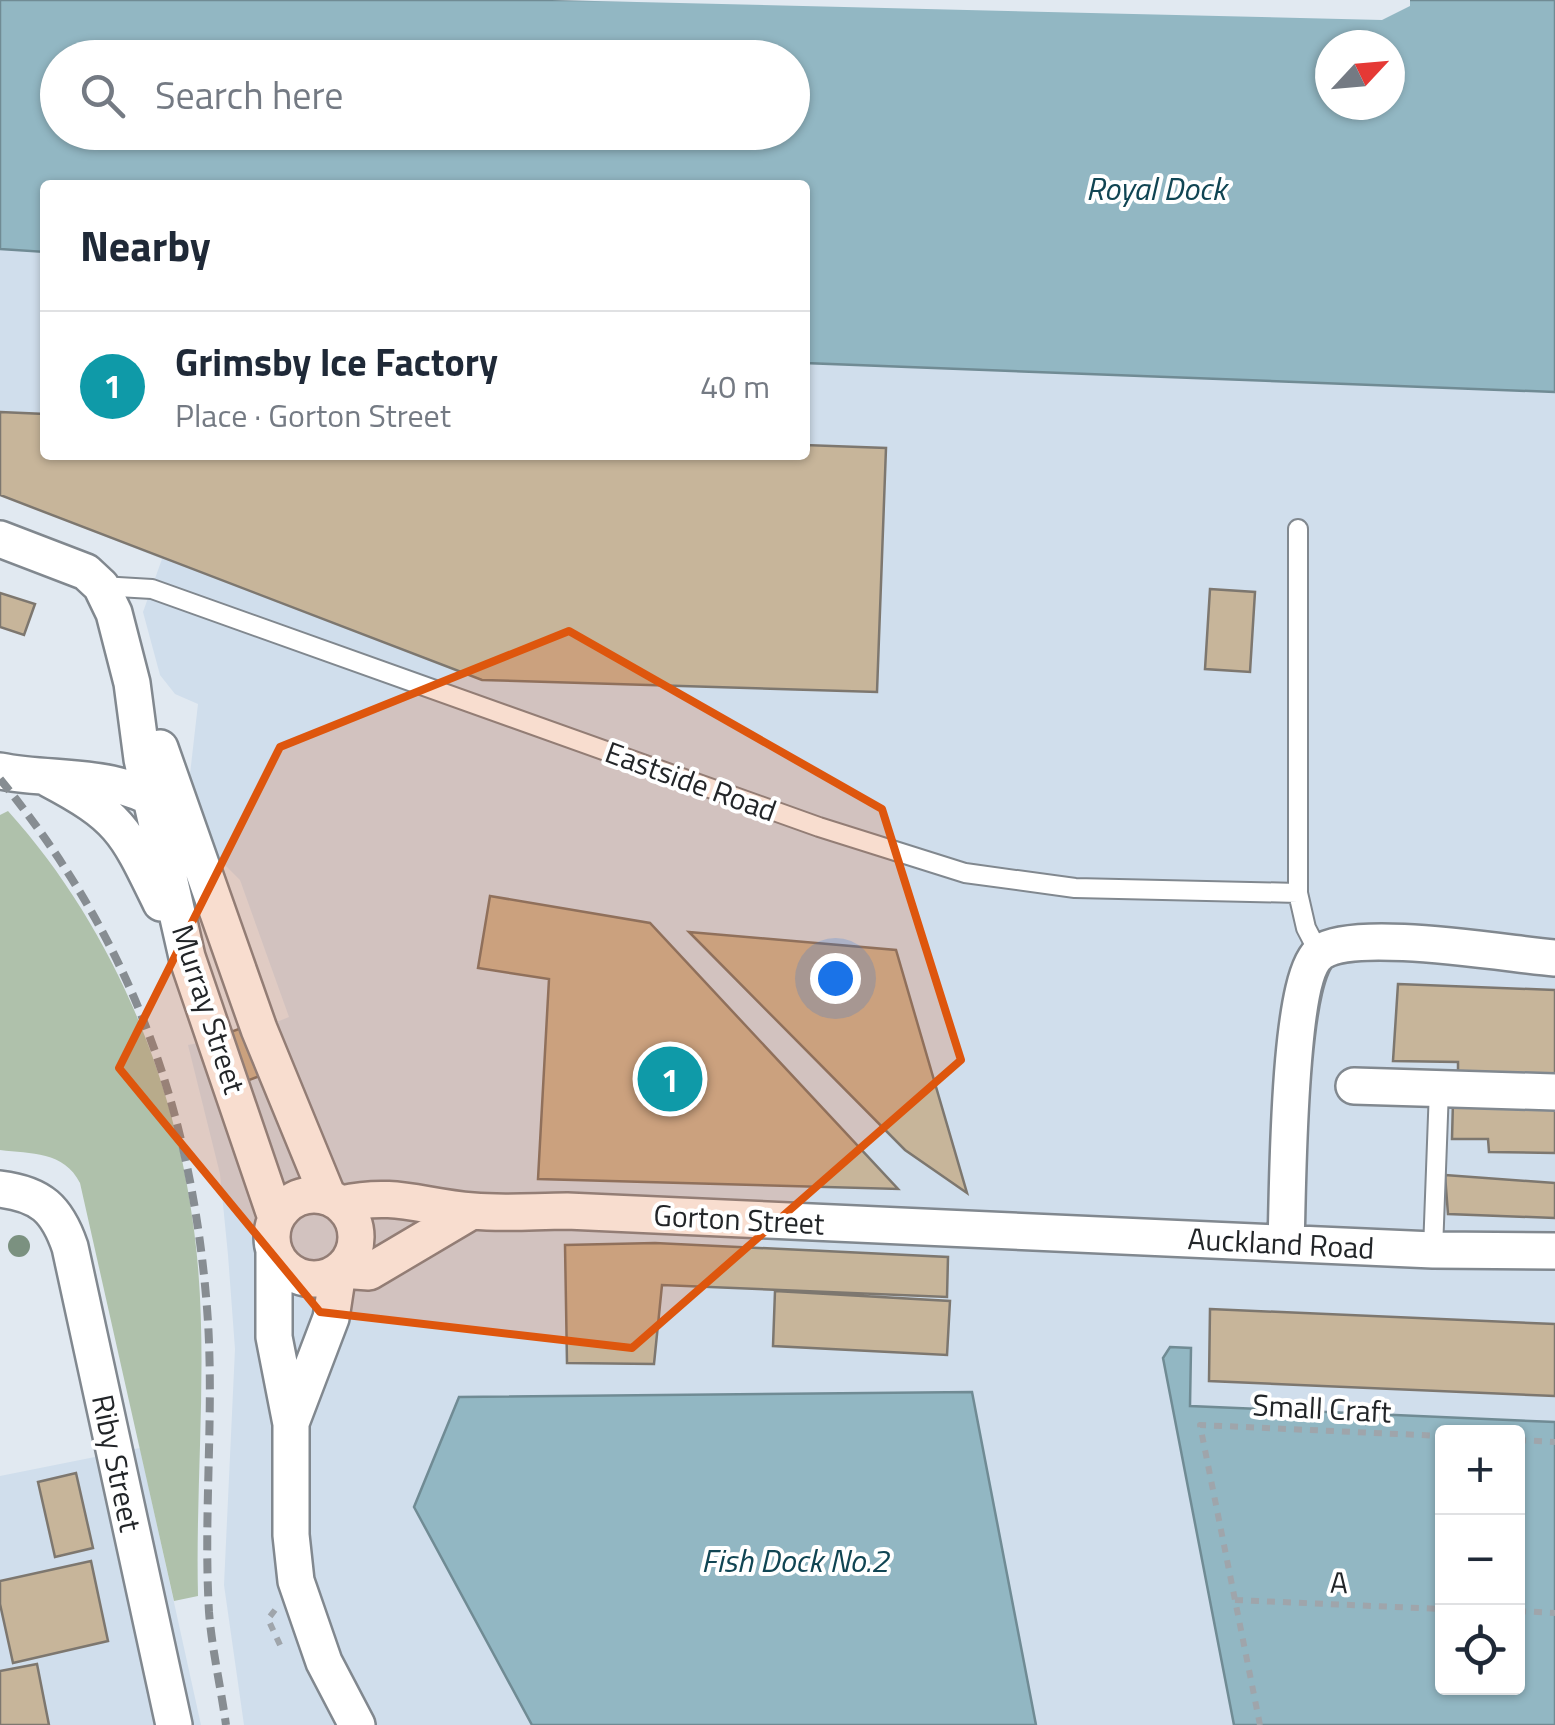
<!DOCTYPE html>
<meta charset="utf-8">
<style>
:root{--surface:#fff;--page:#f6f6f7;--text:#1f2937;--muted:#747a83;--line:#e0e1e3;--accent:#8b56ce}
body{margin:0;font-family:"Titillium Web",sans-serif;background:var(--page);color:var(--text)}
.controls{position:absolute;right:30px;bottom:30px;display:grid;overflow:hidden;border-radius:10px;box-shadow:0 2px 8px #0004}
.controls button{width:90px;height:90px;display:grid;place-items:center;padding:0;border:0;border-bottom:2px solid var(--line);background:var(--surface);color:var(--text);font:50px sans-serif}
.compass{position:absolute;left:1315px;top:30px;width:90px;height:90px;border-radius:50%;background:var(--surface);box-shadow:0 2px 8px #0004;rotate:64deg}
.you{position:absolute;left:835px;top:978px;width:35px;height:35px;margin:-25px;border:8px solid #fff;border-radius:50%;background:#1a73e8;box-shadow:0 0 0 15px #1a73e833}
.badge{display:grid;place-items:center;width:65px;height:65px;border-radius:50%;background:var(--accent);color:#fff;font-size:32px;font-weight:700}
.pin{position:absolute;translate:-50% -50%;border:5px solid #fff;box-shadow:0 2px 10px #0006}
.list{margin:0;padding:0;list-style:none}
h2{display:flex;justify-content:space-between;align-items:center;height:130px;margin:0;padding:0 40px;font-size:42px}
h2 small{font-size:32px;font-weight:400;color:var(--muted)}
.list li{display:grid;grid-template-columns:65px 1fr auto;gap:30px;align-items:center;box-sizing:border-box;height:150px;padding:0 40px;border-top:2px solid var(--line)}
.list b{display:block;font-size:38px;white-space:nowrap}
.list p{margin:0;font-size:32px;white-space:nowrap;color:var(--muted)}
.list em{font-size:32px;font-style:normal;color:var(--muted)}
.icon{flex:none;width:55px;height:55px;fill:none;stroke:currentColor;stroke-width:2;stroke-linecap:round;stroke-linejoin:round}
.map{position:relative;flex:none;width:1555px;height:1725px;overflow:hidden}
.search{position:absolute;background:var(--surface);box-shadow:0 2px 8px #0004;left:40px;top:40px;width:770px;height:110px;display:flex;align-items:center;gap:25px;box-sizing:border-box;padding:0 35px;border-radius:55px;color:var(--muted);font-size:38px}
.panel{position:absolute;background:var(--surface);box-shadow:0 2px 8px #0004;left:40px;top:180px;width:770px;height:280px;border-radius:10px}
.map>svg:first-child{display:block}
</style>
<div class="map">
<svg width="1555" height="1725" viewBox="0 0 1555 1725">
<rect width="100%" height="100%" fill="#e1e9f1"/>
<path fill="#d0deec" d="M0 249 45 252V455H805V363L1555 392V1422L1190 1406 1191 1348 1163 1358 1234 1725H1036L972 1392 414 1507 532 1725H244L224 1585 235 1349 228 1255 220 1174 188 1045 250 1033 289 1017 240 880 211 851 189 783 198 704 175 694 160 675 143 612 162 559 0 495Z
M140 1448 201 1725H0V1476Z"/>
<path fill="#afc1ab" d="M8 811C111 925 175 1078 194 1230 210 1350 195 1475 198 1596L174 1601 80 1183C64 1151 31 1154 0 1150V815Z"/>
<path fill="#92b7c3" stroke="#708b94" stroke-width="2.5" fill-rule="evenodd" d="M0 0H1555V392L805 363V185H45V252L0 249ZM1330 45H1390V105H1330ZM58 58H792V132H58Z
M1170 1347 1191 1348 1190 1406 1555 1422V1725H1234L1163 1358ZM1442 1432H1518V1688H1442Z
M972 1392 1036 1725H532L414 1507 459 1397Z"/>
<path fill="#e1e9f1" d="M552 0H1410V6L1382 20Z"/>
<path fill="#c7b59a" stroke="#7d776f" stroke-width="2.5" d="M0 412 45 414V455H805V445L886 448 877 692 482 680 0 495Z
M1210 589 1255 592 1250 672 1205 669Z
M0 593 35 604 24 635 0 627Z
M490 896 650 923 898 1189 538 1179 549 979 478 968Z
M689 932 896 950 967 1193 905 1150Z
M1398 984 1555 990V1080L1458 1076V1062L1393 1061Z
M247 1026 265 1074 244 1082 225 1034Z
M1453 1101 1555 1105V1153L1489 1152 1488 1139H1452Z
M1445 1175 1555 1183V1218L1448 1214Z
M655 1243 948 1257 947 1297 662 1285 654 1364 567 1363 565 1245Z
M775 1291 950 1301 947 1355 773 1346Z
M1210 1309 1555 1324V1396L1209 1381Z
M76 1473 93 1548 55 1557 38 1482Z
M91 1561 108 1641 13 1663 0 1604V1581Z
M37 1664 49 1725H0V1671Z"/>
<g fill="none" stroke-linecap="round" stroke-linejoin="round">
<g stroke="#81888f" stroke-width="22">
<path id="service" d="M1298 529V893L1306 928 1319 953
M101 586 152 589 819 827 965 873 1075 888 1298 893
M1433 1250 1439 1089"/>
</g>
<g stroke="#81888f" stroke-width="40">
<path id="minor" d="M0 539 86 572 101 586 114 613 132 683 142 759 187 957 276 1218
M160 748 259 1029 328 1197
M0 771C56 782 114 772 164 805
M49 779C121 817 126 831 161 903
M1354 1086 1555 1092
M0 1189C41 1194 57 1209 70 1247L174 1725
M272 1237a42 42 0 1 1 84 0a42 42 0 1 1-84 0Z
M341 1204C397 1192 420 1207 473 1211 504 1214 536 1211 567 1211L1433 1250 1555 1251
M1286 1243C1288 1194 1287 975 1321 952 1356 928 1507 954 1555 958
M274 1250V1337L291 1424V1535L296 1581 324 1662 357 1725
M341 1270 369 1272 472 1211
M291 1423 331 1318 338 1272"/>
</g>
<path stroke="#9fa5ab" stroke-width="6" stroke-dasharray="8 8" stroke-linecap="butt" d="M1518 1440 1555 1442
M1235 1600 1442 1609
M275 1610 268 1619 281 1647
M1518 1611 1555 1613
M1260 1725 1200 1425 1442 1436"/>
<use href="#service" stroke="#fff" stroke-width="18"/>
<use href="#minor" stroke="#fff" stroke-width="35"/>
<path stroke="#878d92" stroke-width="8" stroke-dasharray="15 8" stroke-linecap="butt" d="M0 779C129 937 191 1105 207 1308 215 1409 203 1511 209 1612 212 1650 221 1688 226 1725"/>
</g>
<circle fill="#7b9180" cx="19" cy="1246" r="11"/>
<path fill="#de560d" fill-opacity="0.2" stroke="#de560d" stroke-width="8" stroke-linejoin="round" d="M569 631 882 809 961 1060 632 1348 320 1312 119 1068 280 747Z"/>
<g text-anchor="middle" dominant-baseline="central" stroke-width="8" stroke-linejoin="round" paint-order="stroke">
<g font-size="30" fill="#222528" stroke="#fff">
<text transform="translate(691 781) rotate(20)">Eastside Road</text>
<text transform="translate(209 1009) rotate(72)">Murray Street</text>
<text transform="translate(739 1219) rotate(3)">Gorton Street</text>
<text transform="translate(1281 1243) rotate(3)">Auckland Road</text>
<text transform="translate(1322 1408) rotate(3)">Small Craft</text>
<text transform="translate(117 1463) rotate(78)">Riby Street</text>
<text transform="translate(1339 1582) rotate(2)">A</text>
</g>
<g font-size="32" font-style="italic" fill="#104553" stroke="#fff">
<text x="1156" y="188">Royal Dock</text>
<text x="795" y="1560">Fish Dock No.2</text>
</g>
</g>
</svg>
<div class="controls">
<button>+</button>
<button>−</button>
<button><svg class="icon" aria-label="locate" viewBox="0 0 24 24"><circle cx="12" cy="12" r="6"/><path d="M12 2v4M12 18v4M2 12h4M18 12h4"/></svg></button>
</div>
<svg class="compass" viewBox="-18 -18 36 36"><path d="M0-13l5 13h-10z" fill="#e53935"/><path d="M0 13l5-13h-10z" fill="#747a83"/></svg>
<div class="you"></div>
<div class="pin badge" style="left:670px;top:1079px;background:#0f9aa8">1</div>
<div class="search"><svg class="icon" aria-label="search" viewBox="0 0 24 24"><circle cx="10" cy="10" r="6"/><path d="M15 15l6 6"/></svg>Search here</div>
<section class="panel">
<h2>Nearby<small></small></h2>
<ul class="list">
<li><span class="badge" style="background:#0f9aa8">1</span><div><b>Grimsby Ice Factory</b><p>Place · Gorton Street</p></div><em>40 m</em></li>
</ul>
</section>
</div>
